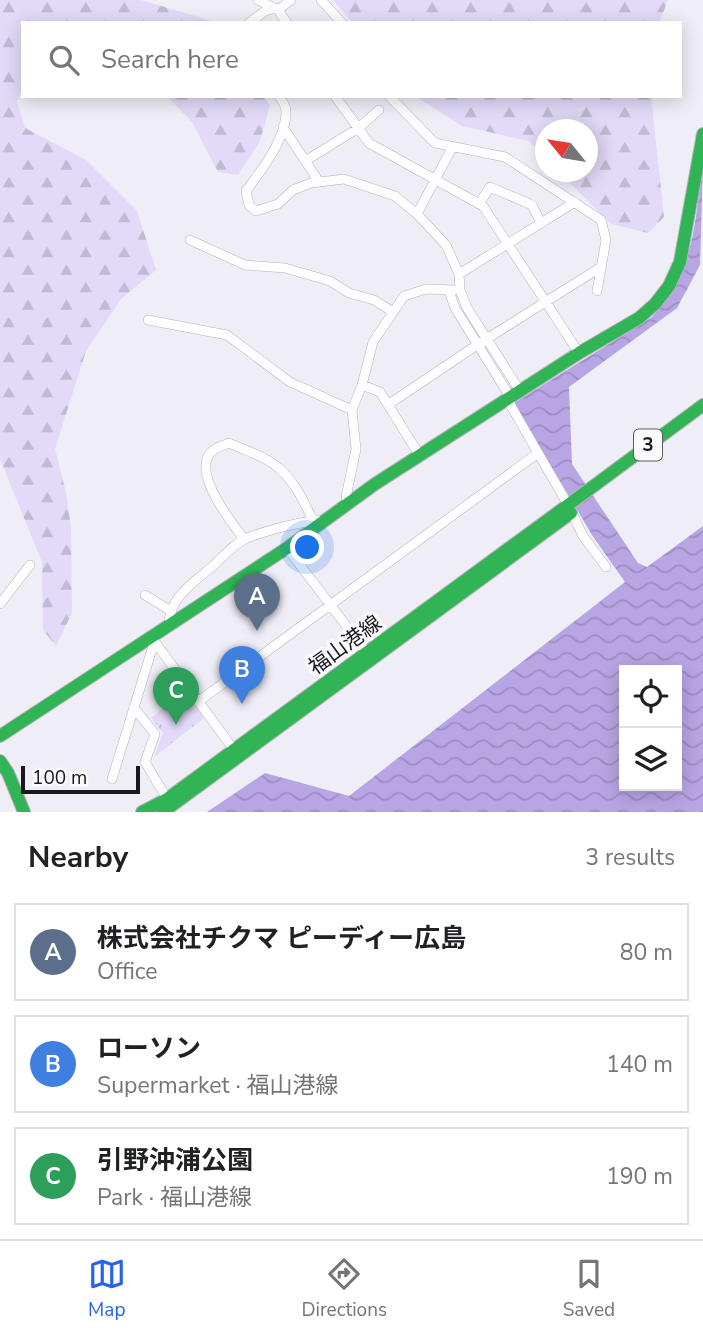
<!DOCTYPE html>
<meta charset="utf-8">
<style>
:root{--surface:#fff;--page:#f6f6f6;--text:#202124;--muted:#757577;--line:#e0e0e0;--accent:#2563eb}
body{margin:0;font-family:"Nunito Sans","Noto Sans JP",sans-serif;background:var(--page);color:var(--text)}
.controls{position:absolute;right:21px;bottom:21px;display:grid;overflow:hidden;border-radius:0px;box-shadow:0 4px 18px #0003}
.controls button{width:63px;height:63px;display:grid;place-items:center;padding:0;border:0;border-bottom:2px solid var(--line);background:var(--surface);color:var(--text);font:35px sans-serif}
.compass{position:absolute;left:535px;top:119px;width:63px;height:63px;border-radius:50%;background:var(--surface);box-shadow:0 4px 18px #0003;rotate:300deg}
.scale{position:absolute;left:21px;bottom:18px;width:119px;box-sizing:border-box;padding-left:7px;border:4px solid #1a181e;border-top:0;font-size:19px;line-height:24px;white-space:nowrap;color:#1a181e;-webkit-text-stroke:5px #faf9fc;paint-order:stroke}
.you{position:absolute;left:308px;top:548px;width:24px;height:24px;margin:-18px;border:5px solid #fff;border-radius:50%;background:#1a73e8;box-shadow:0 0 0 10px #1a73e833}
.badge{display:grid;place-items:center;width:46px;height:46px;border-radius:50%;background:var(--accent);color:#fff;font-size:23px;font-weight:700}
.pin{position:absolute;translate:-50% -58px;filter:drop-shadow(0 2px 4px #0008)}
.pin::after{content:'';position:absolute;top:37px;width:24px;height:21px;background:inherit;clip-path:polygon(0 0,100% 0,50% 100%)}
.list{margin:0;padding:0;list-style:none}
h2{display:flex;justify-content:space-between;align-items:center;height:91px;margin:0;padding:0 28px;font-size:30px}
h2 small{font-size:23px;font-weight:400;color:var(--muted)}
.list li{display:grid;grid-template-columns:46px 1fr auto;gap:21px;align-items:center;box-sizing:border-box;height:98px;margin:0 14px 14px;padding:0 14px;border:2px solid var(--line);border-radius:0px}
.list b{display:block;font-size:26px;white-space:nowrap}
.list p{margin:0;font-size:23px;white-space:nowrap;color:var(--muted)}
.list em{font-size:23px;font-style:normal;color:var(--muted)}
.icon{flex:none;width:38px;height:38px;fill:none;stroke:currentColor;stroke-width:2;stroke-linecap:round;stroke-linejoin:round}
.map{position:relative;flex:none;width:703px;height:812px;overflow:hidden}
.search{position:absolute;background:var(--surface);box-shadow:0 4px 18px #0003;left:21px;right:21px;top:21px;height:77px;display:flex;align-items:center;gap:18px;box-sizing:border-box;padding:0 24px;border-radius:0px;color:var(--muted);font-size:26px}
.sheet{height:427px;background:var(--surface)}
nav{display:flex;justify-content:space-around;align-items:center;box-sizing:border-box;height:98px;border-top:2px solid var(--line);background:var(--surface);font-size:19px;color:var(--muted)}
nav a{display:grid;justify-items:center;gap:4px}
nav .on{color:var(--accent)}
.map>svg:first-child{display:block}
</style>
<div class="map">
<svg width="703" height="812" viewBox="0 0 703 812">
<defs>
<pattern id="forest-firs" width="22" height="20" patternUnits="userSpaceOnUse" patternTransform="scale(1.75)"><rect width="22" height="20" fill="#e2daf8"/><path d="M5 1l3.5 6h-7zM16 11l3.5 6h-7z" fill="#c1bad4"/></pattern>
<pattern id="park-tufts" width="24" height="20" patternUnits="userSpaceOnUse" patternTransform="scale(1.75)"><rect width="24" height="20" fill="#e2daf8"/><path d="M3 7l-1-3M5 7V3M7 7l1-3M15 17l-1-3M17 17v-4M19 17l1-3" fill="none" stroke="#c1bad4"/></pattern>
<pattern id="water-waves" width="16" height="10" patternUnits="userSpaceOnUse" patternTransform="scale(1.75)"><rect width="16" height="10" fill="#b8a5e4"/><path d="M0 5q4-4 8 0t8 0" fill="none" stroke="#9e8dc3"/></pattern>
</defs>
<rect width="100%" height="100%" fill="#efedf6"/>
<path fill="url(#forest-firs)" d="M0 0H141L219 23H23V86L17 102 25 128 86 160 137 211 156 270 122 298 86 351 55 449 66 493 71 528 72 613 56 646 43 630 42 562 0 459Z
M333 0H668L659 23H353Z
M167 96H263L270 105 260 141 238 175 218 172 192 122Z
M415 96H651L664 217 648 233 611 224 559 172H588V130H546L545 158 529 141 462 126Z"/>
<path fill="url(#park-tufts)" d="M184 691 204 718 154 757 163 733 151 718Z"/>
<path fill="url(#water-waves)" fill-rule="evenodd" d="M703 163 700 265 677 308 569 387 572 464 638 563 647 567 703 526V812H207L265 773 349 796 625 582 592 535 514 403 652 317C696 268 694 224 703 163ZM624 670H677V786H624Z"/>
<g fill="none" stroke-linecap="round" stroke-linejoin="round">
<g stroke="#b6b4bb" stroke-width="10">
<path id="street" d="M258 0 278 10 287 23
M321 0 342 23
M278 10 291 0
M249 23 265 11 276 8
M279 96C282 101 286 105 286 111 287 138 261 171 246 191L249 205 256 211 278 204 293 190 311 183 344 179 395 196 417 214 446 245 459 274 460 290 467 308 520 391
M335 96 369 143 483 206 579 353
M389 96 435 143 505 157 601 220 606 240 597 291
M283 127 319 182
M305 161 357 129 379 110
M479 204 490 187 532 205 541 223
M417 214 452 148
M190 240 245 265 285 268 330 281 349 293 374 300 393 312
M459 274 575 202
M449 291 455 308 507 392 511 406 568 505 583 536 606 567
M148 320 227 335 290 382 352 410
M362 385 380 392 420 456
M389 404 477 345 601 267
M348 504 346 497 356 449 352 410 362 385 373 342 404 296 426 289 454 290
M244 539C231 522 199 481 207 459 210 449 221 446 229 443 244 450 262 455 275 465 293 478 304 501 313 521
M287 548 367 653
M145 595 171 611
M0 604 30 565
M169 626C168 598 194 582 213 566 224 556 233 544 247 538 270 529 293 524 317 520
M152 638 234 750
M199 701 538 453
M135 709 155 734 145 762 167 799
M112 779 153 646 152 638"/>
</g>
<g stroke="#b6b4bb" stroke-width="14">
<path id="fast" d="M568 505 703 405
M0 736 287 548 375 484 579 353 639 318 655 304 669 286 680 262 703 134
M0 761 8 773 24 812
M142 812 167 799 568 505
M163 812 571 513"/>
</g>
<use href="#street" stroke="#fdfcfe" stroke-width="9"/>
<use href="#fast" stroke="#30b455" stroke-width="12"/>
</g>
<g text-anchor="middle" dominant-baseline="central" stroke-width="7" stroke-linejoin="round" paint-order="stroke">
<rect fill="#faf9fc" stroke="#5d5c61" stroke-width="2" x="634" y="429.5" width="28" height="31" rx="5"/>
<g font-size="19" font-weight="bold" fill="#1a181e">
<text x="648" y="445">3</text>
</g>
<g font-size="21" fill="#1a181e" stroke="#faf9fc">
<text transform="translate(345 645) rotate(-36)">福山港線</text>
</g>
</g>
</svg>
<div class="controls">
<button><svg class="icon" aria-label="locate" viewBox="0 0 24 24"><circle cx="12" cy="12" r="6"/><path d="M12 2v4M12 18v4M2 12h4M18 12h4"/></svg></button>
<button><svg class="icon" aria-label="layers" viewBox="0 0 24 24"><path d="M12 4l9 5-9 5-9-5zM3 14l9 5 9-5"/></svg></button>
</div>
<svg class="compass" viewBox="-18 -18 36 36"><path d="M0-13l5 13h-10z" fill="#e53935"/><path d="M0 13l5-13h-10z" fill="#757577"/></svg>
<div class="scale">100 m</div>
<div class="you"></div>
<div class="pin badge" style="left:257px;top:631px;background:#5c6f8a">A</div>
<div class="pin badge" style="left:242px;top:704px;background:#3f7fe0">B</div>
<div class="pin badge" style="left:176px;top:725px;background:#2e9e5b">C</div>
<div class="search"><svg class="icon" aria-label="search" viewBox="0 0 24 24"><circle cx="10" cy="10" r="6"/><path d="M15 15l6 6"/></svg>Search here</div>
</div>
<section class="sheet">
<h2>Nearby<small>3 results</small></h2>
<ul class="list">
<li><span class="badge" style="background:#5c6f8a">A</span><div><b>株式会社チクマ ピーディー広島</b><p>Office</p></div><em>80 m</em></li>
<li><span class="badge" style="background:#3f7fe0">B</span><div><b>ローソン</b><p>Supermarket · 福山港線</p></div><em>140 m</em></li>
<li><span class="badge" style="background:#2e9e5b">C</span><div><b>引野沖浦公園</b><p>Park · 福山港線</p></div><em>190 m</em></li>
</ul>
</section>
<nav>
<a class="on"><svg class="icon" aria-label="map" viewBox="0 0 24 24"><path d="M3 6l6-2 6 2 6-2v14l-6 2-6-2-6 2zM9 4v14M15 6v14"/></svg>Map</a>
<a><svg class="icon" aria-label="directions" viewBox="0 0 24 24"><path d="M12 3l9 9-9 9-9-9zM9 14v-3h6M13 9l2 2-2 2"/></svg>Directions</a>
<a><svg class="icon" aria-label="saved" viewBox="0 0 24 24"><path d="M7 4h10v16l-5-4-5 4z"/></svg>Saved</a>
</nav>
